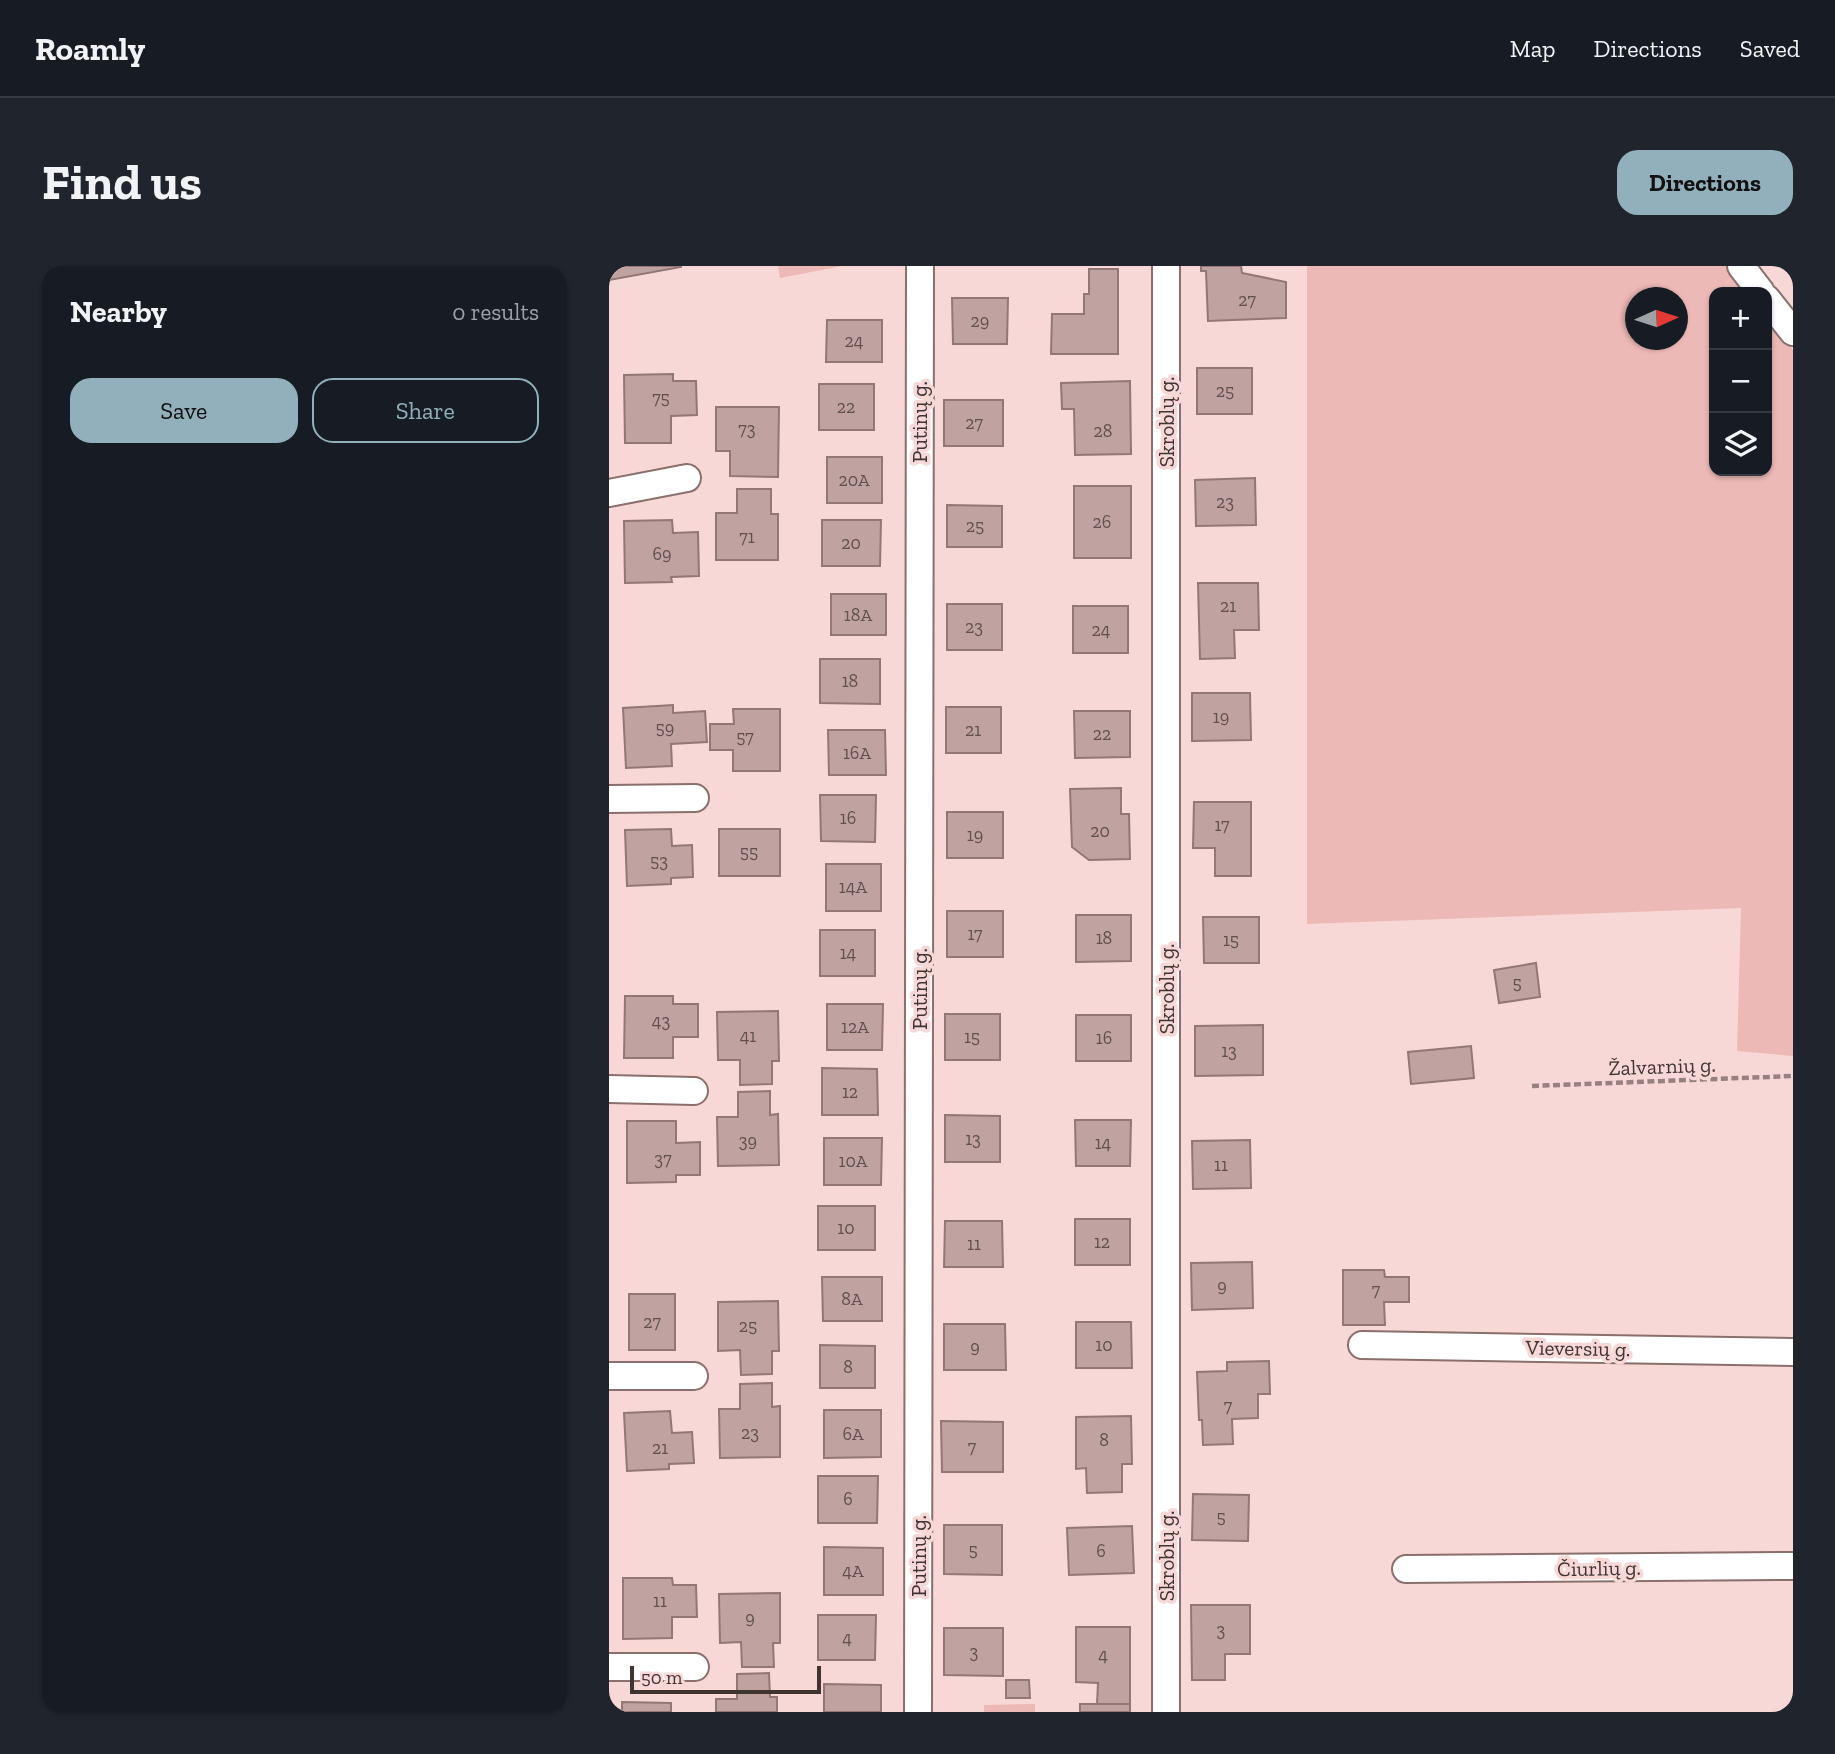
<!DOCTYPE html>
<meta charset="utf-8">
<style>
:root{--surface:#171b24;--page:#20242c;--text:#f1f3f6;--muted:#9ea1a6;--line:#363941;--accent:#92b0bb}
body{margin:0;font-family:"Zilla Slab",serif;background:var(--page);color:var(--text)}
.controls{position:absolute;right:21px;top:21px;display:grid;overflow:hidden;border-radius:14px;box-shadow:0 2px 5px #0004}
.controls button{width:63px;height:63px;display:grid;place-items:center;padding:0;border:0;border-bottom:2px solid var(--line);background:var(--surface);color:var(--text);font:35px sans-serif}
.compass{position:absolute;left:1016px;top:21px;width:63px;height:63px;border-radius:50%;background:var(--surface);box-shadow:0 2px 5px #0004;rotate:87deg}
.scale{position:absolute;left:21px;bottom:18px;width:191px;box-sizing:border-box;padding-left:7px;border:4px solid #403433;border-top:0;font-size:19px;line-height:24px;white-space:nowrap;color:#403433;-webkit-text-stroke:5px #f7d8d6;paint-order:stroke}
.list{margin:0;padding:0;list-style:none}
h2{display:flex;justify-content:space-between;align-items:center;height:91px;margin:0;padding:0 28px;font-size:30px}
h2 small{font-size:23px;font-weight:400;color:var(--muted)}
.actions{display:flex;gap:14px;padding:21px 28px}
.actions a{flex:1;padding:16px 0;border:2px solid var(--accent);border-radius:21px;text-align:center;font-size:24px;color:var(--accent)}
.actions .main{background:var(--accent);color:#111}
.icon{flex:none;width:38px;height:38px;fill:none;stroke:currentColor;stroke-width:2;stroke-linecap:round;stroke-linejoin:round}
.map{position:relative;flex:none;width:1184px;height:1446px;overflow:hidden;border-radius:21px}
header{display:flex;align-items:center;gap:42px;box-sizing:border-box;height:98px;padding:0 35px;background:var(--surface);border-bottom:2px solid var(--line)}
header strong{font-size:33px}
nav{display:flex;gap:38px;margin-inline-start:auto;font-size:24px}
.intro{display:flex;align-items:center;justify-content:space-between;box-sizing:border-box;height:168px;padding:0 42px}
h1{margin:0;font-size:49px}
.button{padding:18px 32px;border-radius:21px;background:var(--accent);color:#111;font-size:24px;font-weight:700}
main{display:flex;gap:42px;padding:0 42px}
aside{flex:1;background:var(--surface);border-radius:21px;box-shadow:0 2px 5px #0004}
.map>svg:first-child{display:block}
</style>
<header>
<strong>Roamly</strong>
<nav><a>Map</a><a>Directions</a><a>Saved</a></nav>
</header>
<div class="intro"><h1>Find us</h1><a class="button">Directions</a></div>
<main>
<aside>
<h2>Nearby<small>0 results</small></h2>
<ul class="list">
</ul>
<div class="actions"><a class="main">Save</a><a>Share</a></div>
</aside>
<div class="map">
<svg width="1184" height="1446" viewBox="0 0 1184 1446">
<rect width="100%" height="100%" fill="#f7d8d6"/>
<path fill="#ecb9b6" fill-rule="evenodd" d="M169 0H233L171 12Z
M698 0H1120L1140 26H1105V205H1158V49L1184 84V790L1128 785 1132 642 698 658ZM1027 32H1069V74H1027Z
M426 1438V1446H375V1439Z"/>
<path fill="#c0a3a1" stroke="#927775" stroke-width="2" d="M0 0H72V1L0 14Z
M592 0H632L633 7 677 16V52L599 55 597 5H592Z
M480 3H509V88H442L443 48H475V28H480Z
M343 32H399L398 78H344Z
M218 54H273V96H217Z
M588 102H643V148H588Z
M64 108V115H87L88 149 62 150V177H16L15 109Z
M521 115 522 188 466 189 465 143H453L452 117Z
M210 118H265V164H210Z
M335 134H394V180H335Z
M107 141H170L169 211 121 210V185H107Z
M218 191H273V237H218Z
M646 212 647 259 587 260 586 214Z
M465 220H522V292H465Z
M128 223H162V248H169V294H107V247H128Z
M338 239 393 240V281H338Z
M63 254 64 267 89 266 90 310 62 311 63 316 16 317 15 255Z
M213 254H272L271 300H213Z
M589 317H649L650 364H625L626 392 591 393Z
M222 328H277V369H222Z
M338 338H393V384H338Z
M464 340H519V387H464Z
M211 393H271V438L211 437Z
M583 427H641L642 474 583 475Z
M64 439V447L96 445 98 476 62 478 63 500 17 502 14 442Z
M337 441H392V487H337Z
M124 443H171V505H124V484H101V458H125Z
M465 445H521V491L466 492Z
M219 464H276L277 509H220Z
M512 522V548H520L521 593 480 594 463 581 461 523Z
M211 529H267L266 576 212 575Z
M585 536H642V610H606V582H584Z
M338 546H394V592H338Z
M62 563 63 580 83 579 84 611 62 612V618L18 620 16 564Z
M110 563H171V610H110Z
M217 598H272V645H217Z
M338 645H394V691H338Z
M467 649H522V695L467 696Z
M594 651H650V697H595Z
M211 664H266V710H211Z
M927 697 931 731 890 737 885 704Z
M16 730H64V738H89V771H64V792H15Z
M218 738H274L273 784H218Z
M169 745 170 795H163V818L131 819V794H109L108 746Z
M336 748H391V794H336Z
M467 749H522V795H467Z
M654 759V809L586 810V760Z
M862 780 865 812 802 818 799 786Z
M213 802 268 803 269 849H213Z
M161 825V849L169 848 170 899 109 900 108 851H129V826Z
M336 849 391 850V896H336Z
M466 854H522L521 900H467Z
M18 855H67V877L91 876V909H67V916L18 917Z
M215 872H273L272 919H215Z
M641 874 642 922 584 923 583 875Z
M209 940H266V984H209Z
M466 953H521V999H466Z
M336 955H393L394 1001H335Z
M643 996 644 1042 583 1044 582 997Z
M734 1004H775L776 1011H800V1036H775L776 1059H734Z
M213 1011H273V1055H214Z
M20 1028H66V1084H20Z
M169 1035 170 1085H163V1108L132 1109 131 1084 109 1085V1036Z
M467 1056H522L523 1102H467Z
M335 1058H396L397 1104H335Z
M211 1079 266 1080V1122H211Z
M660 1095 661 1128H649V1152L623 1153 624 1178 594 1179 593 1154H590L588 1106 618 1105V1096Z
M163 1117V1141L171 1140V1191L111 1192 110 1143H131V1118Z
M215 1144H272V1191L215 1192Z
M61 1145 63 1167 83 1166 85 1197 60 1198V1203L18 1205 15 1147Z
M522 1150 523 1198H513V1226L478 1227 477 1202 467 1203V1151Z
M332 1155 394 1156V1206H333Z
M209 1210H269L268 1257H209Z
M584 1228 640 1229 639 1275 583 1274Z
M335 1259H393V1309L335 1308Z
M523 1260 525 1307 460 1309 458 1262Z
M215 1281 274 1282V1329H215Z
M14 1312H63L64 1319H87L88 1351H63V1372L14 1373Z
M171 1327V1377H164L165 1401H133L132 1376 111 1377 110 1328Z
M582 1339H641V1388H616V1414H583Z
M209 1349H267L266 1394H209Z
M467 1361H521V1438H488L489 1417 467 1416Z
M335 1362H394V1410L335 1409Z
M160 1407 161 1431H168V1446H107V1433H128V1408Z
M397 1414H420L421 1432H397Z
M215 1418 272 1419V1446H215Z
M13 1436 62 1437V1446H13Z
M471 1438H521V1446H471Z"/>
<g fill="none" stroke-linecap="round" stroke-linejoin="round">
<g stroke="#8a6f6d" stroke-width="30">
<path id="minor" d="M1132 0 1152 26
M1158 33 1184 66
M0 227 78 212
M0 533 86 532
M0 823 85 825
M753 1079 1184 1086
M0 1110H85
M797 1303 1184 1300
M0 1401H86
M309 1446 311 0
M557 1446V0"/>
</g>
<path stroke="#968180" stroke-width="4.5" stroke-dasharray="7 3.5" stroke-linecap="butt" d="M923 820 1184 810"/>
<use href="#minor" stroke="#fff" stroke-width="26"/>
</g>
<g text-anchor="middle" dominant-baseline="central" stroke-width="7" stroke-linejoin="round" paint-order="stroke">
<g font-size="18" fill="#60504e">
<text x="638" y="34">27</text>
<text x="371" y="55">29</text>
<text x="245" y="75">24</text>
<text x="616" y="125">25</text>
<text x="52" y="132">75</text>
<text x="237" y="141">22</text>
<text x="365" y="157">27</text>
<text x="138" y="163">73</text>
<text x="494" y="165">28</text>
<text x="245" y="214">20A</text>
<text x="616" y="236">23</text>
<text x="493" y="256">26</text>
<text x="366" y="260">25</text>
<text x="138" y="271">71</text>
<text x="242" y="277">20</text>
<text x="53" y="288">69</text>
<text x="619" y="340">21</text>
<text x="249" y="349">18A</text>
<text x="365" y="361">23</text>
<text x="492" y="364">24</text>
<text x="241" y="415">18</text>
<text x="612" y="451">19</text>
<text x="56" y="462">59</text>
<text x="364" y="464">21</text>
<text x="493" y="468">22</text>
<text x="136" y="471">57</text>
<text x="248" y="487">16A</text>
<text x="239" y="552">16</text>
<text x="613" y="559">17</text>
<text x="491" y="565">20</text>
<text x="366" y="569">19</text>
<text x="140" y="586">55</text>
<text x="50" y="595">53</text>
<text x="244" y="621">14A</text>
<text x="366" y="668">17</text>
<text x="495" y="672">18</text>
<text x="622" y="674">15</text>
<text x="239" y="687">14</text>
<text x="908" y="717">5</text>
<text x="52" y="755">43</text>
<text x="246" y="761">12A</text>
<text x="139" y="770">41</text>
<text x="363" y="771">15</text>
<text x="495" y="772">16</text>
<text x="620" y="785">13</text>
<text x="241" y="826">12</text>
<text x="364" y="873">13</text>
<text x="139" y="875">39</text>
<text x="494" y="877">14</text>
<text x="54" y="893">37</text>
<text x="244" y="895">10A</text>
<text x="612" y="899">11</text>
<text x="237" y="962">10</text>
<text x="493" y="976">12</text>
<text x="365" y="978">11</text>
<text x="613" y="1020">9</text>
<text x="767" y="1024">7</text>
<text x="243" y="1033">8A</text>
<text x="43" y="1056">27</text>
<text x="139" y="1060">25</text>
<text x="495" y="1079">10</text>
<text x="366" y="1081">9</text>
<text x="239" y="1101">8</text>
<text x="619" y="1140">7</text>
<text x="141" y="1167">23</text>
<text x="244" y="1168">6A</text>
<text x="495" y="1174">8</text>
<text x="363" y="1181">7</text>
<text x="51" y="1182">21</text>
<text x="239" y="1233">6</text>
<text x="612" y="1251">5</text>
<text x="364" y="1284">5</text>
<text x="492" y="1285">6</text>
<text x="244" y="1305">4A</text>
<text x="51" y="1335">11</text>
<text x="141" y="1352">9</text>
<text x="612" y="1364">3</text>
<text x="238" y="1372">4</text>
<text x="365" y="1386">3</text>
<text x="494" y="1389">4</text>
</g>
<g font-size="21" fill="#403433" stroke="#f7d8d6">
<text transform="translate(310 156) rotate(-90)">Putinų g.</text>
<text transform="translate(557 156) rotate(-90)">Skroblų g.</text>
<text transform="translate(310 723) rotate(-90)">Putinų g.</text>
<text transform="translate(557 723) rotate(-90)">Skroblų g.</text>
<text transform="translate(1053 800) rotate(-2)">Žalvarnių g.</text>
<text transform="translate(969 1082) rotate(1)">Vieversių g.</text>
<text transform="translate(309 1290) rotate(-90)">Putinų g.</text>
<text transform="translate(557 1290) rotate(-90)">Skroblų g.</text>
<text transform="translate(990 1302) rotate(-1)">Čiurlių g.</text>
</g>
</g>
</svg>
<div class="controls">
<button>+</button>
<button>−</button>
<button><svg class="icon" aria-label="layers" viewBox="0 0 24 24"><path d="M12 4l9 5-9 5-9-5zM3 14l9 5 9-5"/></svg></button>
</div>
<svg class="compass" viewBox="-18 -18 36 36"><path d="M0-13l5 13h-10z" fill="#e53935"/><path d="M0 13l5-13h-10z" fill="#9ea1a6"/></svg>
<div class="scale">50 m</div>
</div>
</main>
